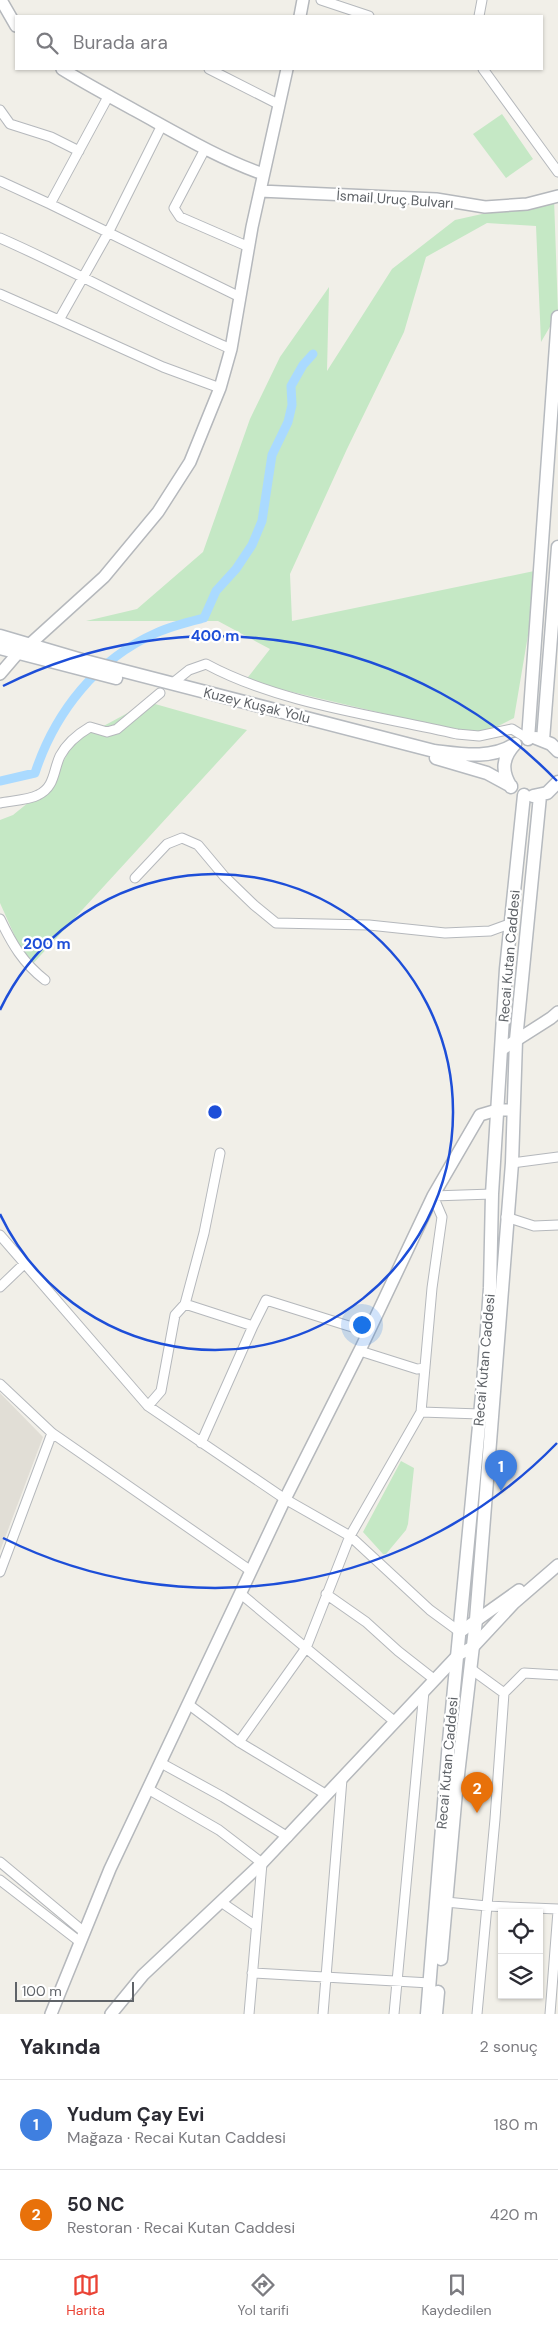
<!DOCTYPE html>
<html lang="tr">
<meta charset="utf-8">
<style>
:root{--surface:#fff;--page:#f2f2f3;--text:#2b2b33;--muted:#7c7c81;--line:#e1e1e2;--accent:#ea4335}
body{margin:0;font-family:"DM Sans",sans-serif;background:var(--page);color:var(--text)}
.controls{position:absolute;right:15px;bottom:15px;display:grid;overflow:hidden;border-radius:0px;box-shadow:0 1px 4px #0004}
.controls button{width:45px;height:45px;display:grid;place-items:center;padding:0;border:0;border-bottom:1px solid var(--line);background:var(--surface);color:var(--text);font:25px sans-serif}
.scale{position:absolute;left:15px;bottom:12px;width:119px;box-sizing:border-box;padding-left:5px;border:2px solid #5f6368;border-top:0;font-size:14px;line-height:18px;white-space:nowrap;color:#5f6368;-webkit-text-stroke:4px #fff;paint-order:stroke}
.you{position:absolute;left:361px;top:1324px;width:18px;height:18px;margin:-12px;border:4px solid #fff;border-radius:50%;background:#1a73e8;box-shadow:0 0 0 8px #1a73e833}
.badge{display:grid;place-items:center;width:32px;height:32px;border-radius:50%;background:var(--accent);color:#fff;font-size:16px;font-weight:700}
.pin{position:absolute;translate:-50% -41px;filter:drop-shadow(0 1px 2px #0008)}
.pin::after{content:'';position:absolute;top:26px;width:18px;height:15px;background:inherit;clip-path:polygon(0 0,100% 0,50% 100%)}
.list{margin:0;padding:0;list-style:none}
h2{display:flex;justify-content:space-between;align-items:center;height:65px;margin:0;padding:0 20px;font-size:21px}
h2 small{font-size:16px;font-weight:400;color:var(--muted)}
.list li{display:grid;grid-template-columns:32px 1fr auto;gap:15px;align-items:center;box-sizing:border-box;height:90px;padding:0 20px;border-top:1px solid var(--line)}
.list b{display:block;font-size:19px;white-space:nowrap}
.list p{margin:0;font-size:16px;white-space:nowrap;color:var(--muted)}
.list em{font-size:16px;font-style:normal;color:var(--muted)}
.icon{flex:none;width:28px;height:28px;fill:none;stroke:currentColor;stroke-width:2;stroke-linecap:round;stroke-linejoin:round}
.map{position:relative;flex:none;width:558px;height:2014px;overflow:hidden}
.search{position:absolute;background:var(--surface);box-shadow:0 1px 4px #0004;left:15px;right:15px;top:15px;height:55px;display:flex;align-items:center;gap:12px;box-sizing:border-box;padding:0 18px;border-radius:0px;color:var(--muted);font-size:19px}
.sheet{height:245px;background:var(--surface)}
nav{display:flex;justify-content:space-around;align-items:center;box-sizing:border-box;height:70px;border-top:1px solid var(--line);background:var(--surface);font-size:14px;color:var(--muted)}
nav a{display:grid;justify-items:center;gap:2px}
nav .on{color:var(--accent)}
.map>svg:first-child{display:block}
</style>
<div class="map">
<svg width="558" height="2014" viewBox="0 0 558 2014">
<rect width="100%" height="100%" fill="#f1efe8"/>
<path fill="#e1ded6" d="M0 1393 43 1437 0 1551Z"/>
<path fill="#c5e8c5" d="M502 114 533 159 506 178 473 134Z
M554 198 558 313 541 342 536 226 487 223 426 257 404 332 347 449 290 574 292 621 539 570 514 718 479 736 245 681 270 649 218 621H86L137 609 203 552 250 419 280 357 329 287 327 371 392 269 455 220Z
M148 702 247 730 29 968 0 903V820L13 815 50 785 79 733 98 729Z
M401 1461 414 1468 408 1524 406 1530 386 1554H383L363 1532Z"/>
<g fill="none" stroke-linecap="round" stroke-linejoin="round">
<path stroke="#aadaff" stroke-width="9" d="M0 781 35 773C55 712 97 659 156 633 171 626 188 622 204 618L216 591 236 569 252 545 262 521 272 455 288 422 292 405 291 386 303 365 313 354"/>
<g stroke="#b5b8bc" stroke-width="11">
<path id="minor" d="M321 0 369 16
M479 16 482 0
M209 69 278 104
M483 69 558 172
M109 95 50 204 240 297
M0 110 10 124 51 137 79 151
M162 125 108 233 59 320 163 367 220 388
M205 149 174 208 180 217 249 247
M0 181 50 204
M0 238C78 272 152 315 231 349
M0 294 59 320
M174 682 189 670 206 664C280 704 375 715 457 734L479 736 512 729 528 739
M0 803C10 801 29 800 38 795 55 787 53 771 60 756 67 743 78 734 90 727L107 732 117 729 160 693
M135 878 167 844 182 838 198 845 224 876 254 905 276 923 369 925 445 933 490 931 512 923
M0 919C12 944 23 963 45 980
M512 1163 558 1157
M506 1217 534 1226 558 1225
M0 1235 148 1406 285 1499 350 1536 430 1610 460 1632
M0 1287 24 1264
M185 1304 253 1326 266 1300 368 1332
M360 1351 417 1369 425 1368
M0 1384 52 1433 251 1571
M148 1406 161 1391 175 1315 185 1304 204 1233 220 1153
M421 1412 480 1414
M201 1443 253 1326
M0 1572 52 1433
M241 1594 394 1721
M326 1594 366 1622 398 1651 435 1680
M471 1669 504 1693
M188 1704 239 1742 327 1795
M239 1742 306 1648 350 1536 421 1412 432 1288 442 1217 433 1196 492 1194
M161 1763 223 1797 288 1837
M148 1789 219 1830 262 1863 249 2014
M0 1862 84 1932
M0 1880 80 1942
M221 1902 256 1926
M446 1902 487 1906 558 1909
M252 1973 430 1983
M323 2014 342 1779
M394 2014 424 1691
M477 2014 495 1819 504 1693 524 1673 558 1675
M550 2014 558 1911"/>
</g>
<g stroke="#b5b8bc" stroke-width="14">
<path id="tertiary" d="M1 0 16 26
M300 16 303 0
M62 69C86 84 111 97 136 111 178 134 218 158 263 174
M260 191 436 199 485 207 527 204 558 196
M29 645 104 577 158 512 190 462 220 388 231 349 252 227 287 69
M0 674 18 653
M501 1050 551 1018 558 1012
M460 1632 519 1590
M51 2014 110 1869 285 1499 361 1348 433 1196 480 1115 497 1110H512
M111 2014 143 1975 262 1863 458 1655 474 1646 514 1603 558 1565"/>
</g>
<g stroke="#b6babf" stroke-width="15">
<path id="secondary" d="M0 636 85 661 434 751C460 754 491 760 515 744
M0 648 116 678
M536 738 551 744 558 751
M528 739 558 317
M543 740 558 547
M436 758 487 773 511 786
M511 787C501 771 502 758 515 744
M533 796 547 793 558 782
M441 1959 456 1792 476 1620 512 1163 516 1040 540 796
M427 2014 449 1741 483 1384 490 1288 492 1194 506 969 524 795
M436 2014 438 1992"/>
</g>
<use href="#minor" stroke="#fff" stroke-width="9"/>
<use href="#tertiary" stroke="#fff" stroke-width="11"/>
<use href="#secondary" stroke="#fff" stroke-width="12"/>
</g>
<g fill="none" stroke="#1d4ed8" stroke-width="2.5">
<path d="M0 1010A238 238 0 1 1 0 1214"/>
<path d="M557 1443A476 476 0 0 1 3 1538M3 686A476 476 0 0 1 557 781"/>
</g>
<g text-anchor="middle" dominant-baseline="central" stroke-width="4.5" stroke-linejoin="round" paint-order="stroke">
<g font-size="14" fill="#5f6368" stroke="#fff">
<text transform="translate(395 199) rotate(4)">İsmail Uruç Bulvarı</text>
<text transform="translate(257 705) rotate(14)">Kuzey Kuşak Yolu</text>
<text transform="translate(509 956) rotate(-85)">Recai Kutan Caddesi</text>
<text transform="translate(484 1360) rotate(-85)">Recai Kutan Caddesi</text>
<text transform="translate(447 1763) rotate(-85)">Recai Kutan Caddesi</text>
</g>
</g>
<circle cx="215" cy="1112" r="8" fill="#1d4ed8" stroke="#fff" stroke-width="2.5"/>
<g font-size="15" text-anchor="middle" font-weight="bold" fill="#1d4ed8" stroke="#fff" stroke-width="4.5" stroke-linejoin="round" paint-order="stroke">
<text x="215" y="641">400 m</text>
<text x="47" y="949">200 m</text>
</g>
</svg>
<div class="controls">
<button><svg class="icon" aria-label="locate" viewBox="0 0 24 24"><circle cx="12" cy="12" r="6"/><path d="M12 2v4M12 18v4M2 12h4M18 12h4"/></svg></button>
<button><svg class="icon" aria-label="layers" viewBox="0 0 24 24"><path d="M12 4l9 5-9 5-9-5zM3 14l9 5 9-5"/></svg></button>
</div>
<div class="scale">100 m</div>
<div class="you"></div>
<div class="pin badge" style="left:501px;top:1491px;background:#3f7fe0">1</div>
<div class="pin badge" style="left:477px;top:1813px;background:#e8710a">2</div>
<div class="search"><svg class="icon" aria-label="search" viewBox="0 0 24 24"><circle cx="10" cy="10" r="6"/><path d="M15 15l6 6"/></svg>Burada ara</div>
</div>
<section class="sheet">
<h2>Yakında<small>2 sonuç</small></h2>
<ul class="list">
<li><span class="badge" style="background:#3f7fe0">1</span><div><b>Yudum Çay Evi</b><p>Mağaza · Recai Kutan Caddesi</p></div><em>180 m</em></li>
<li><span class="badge" style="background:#e8710a">2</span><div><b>50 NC</b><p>Restoran · Recai Kutan Caddesi</p></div><em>420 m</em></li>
</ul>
</section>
<nav>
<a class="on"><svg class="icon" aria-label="map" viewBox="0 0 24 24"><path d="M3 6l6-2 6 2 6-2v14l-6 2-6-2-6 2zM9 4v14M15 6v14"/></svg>Harita</a>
<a><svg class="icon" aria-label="directions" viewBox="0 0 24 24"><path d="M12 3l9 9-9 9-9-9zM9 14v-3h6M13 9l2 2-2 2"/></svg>Yol tarifi</a>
<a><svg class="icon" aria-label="saved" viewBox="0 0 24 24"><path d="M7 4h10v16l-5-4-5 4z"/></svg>Kaydedilen</a>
</nav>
